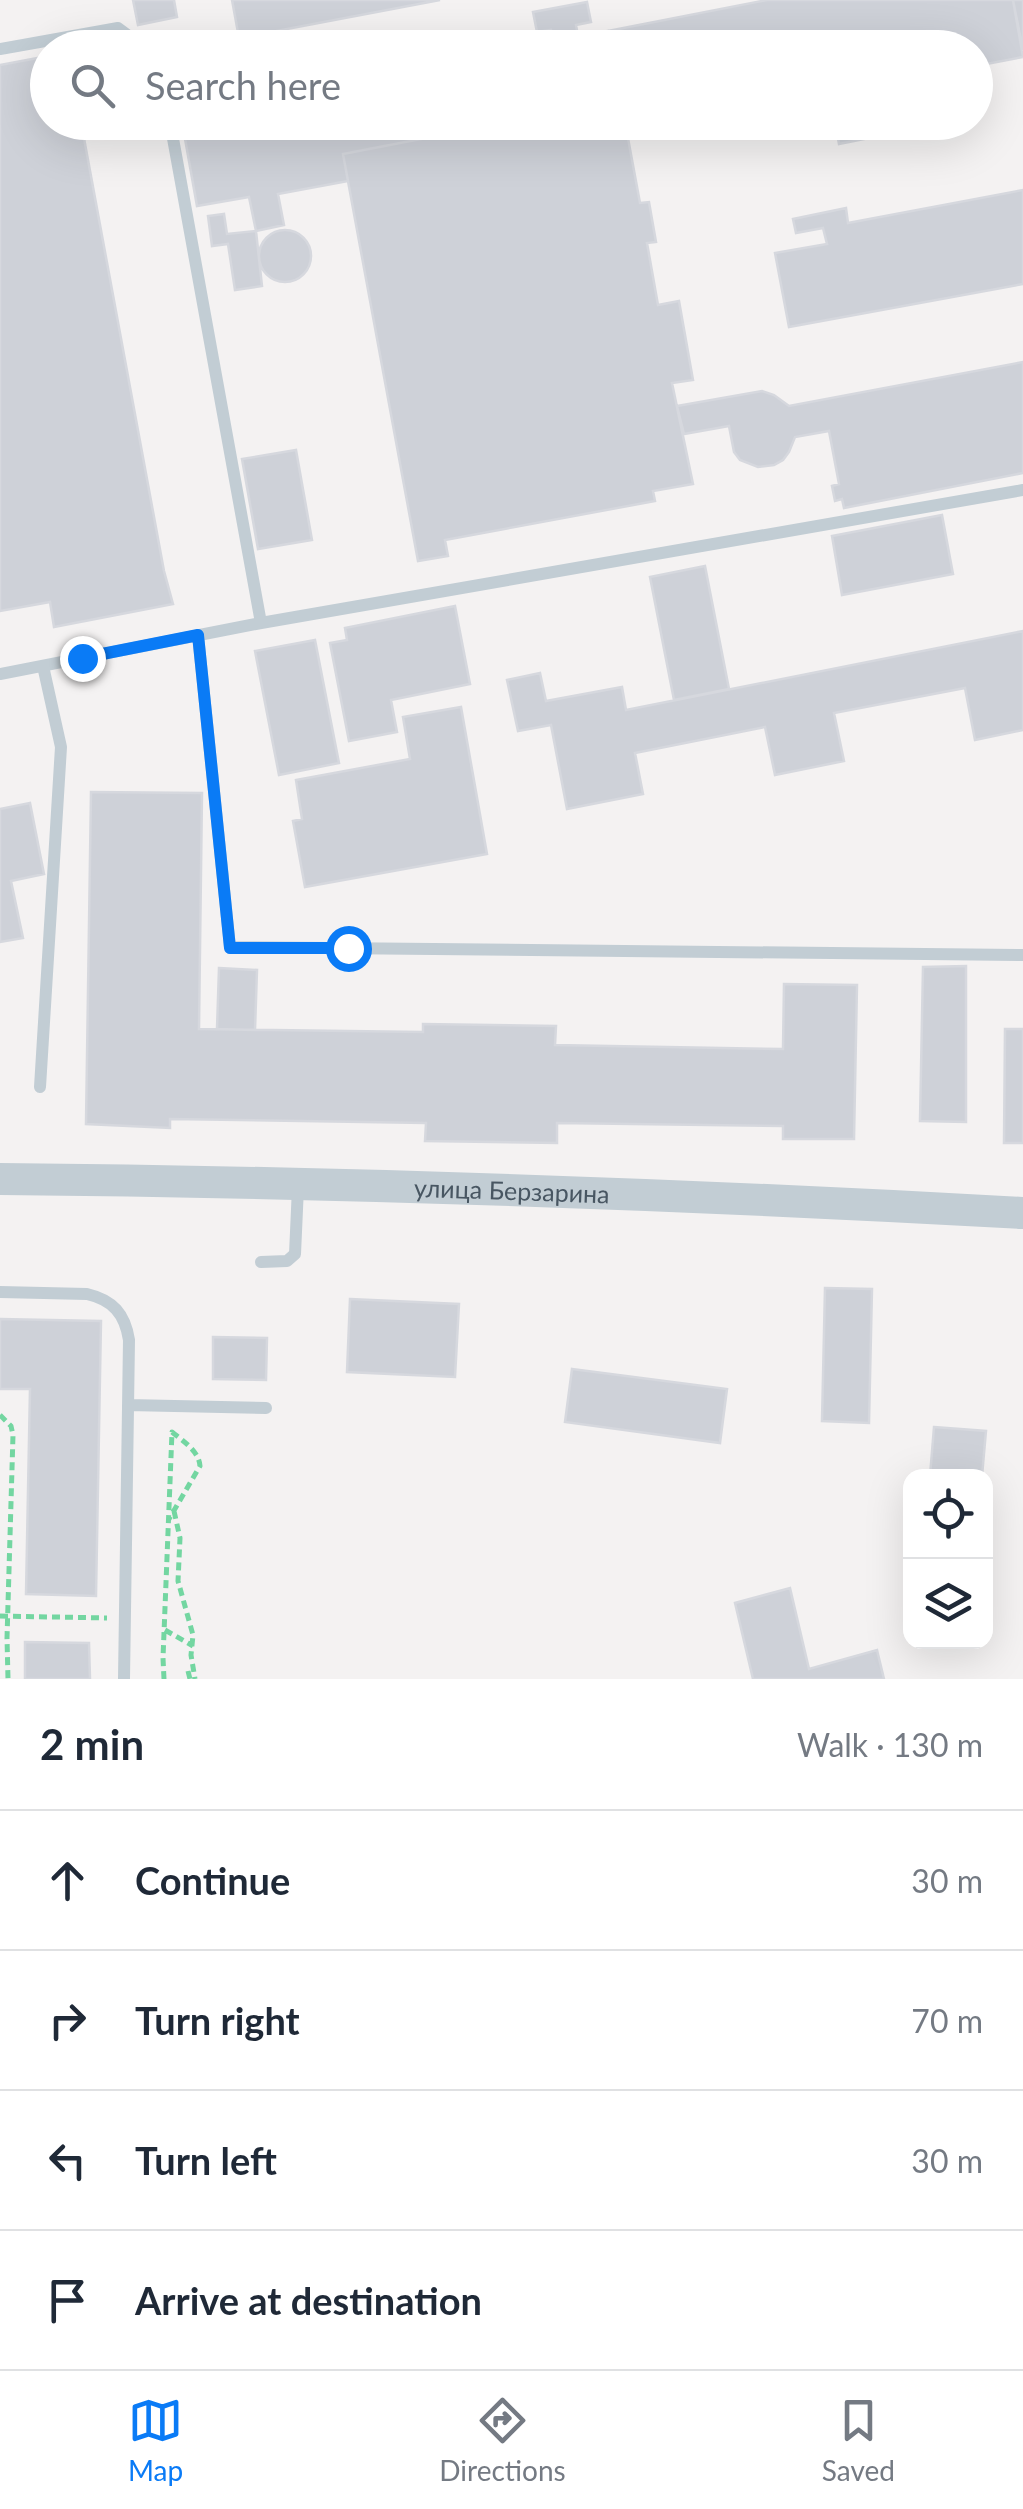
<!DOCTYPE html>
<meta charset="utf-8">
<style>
:root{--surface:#fff;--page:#f6f6f7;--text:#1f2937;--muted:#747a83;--line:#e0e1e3;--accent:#0a7bf6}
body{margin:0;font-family:Lato,sans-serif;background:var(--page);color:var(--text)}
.controls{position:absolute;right:30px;bottom:30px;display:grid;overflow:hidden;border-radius:20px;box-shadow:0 10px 40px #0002}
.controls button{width:90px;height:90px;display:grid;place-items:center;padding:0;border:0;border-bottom:2px solid var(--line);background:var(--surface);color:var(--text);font:50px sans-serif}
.stop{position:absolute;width:30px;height:30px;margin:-22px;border:8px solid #0a7bf6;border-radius:50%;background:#fff}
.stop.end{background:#0a7bf6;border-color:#fff;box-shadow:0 2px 10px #0008}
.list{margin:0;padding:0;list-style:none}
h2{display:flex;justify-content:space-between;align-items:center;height:130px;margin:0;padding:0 40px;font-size:42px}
h2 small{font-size:32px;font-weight:400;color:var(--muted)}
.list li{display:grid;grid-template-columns:65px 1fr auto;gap:30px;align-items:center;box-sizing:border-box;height:140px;padding:0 40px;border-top:2px solid var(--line)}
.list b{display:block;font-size:38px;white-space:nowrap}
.list em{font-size:32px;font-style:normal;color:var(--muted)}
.icon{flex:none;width:55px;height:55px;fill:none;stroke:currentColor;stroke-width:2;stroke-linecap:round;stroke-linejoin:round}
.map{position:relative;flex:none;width:1023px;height:1679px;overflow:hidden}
.search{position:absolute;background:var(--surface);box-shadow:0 10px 40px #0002;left:30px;right:30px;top:30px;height:110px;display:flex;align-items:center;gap:25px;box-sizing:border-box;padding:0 35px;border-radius:55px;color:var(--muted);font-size:38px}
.sheet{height:690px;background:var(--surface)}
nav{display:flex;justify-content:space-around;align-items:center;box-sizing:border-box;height:140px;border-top:2px solid var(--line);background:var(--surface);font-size:28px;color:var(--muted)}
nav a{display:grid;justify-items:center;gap:5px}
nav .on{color:var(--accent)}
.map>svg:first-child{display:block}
</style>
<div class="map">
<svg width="1023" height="1679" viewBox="0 0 1023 1679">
<rect width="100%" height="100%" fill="#f4f2f2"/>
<path fill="#ced1d8" stroke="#d6d8de" stroke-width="2.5" d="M133 0H174L177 17 138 25Z
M232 0H440L239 38Z
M767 0H1013L1023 57 976 66V48H611L608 31Z
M1013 0H1023V50Z
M587 2 591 22 576 25 578 36 608 31 611 48H513L553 40 551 30 537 32 533 12Z
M48 56V122H81L164 571 173 604 54 627 50 602 0 611V65Z
M182 122H509L343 154 348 181 278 194 284 225 256 231 249 197 197 206Z
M509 122H625L640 203 649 202 656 242 647 243 658 305 679 301 693 380 672 383 693 484 653 491 655 501 445 540 448 556 418 561 343 154Z
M625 122H675L627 132Z
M835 122H866L869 138 839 144Z
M1023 190V284L789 327 775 253 827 244 823 228 796 233 793 219 846 208 848 223Z
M224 214 227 234 256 231 262 286 235 290 228 244 212 246 208 216Z
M259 256a26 26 0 1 1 52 0a26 26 0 1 1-52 0Z
M1023 362V473L844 508 842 499 835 501 832 486 839 484 829 431 795 437 789 452 783 460 774 465 758 467 740 460 734 452 729 426 684 434 677 406 762 391 774 395 789 406Z
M296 450 312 540 258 549 242 459Z
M942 515 953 574 842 595 832 536Z
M705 566 729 689 674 700 650 577Z
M455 606 470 684 391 700 397 732 349 741 330 643 347 640 345 628Z
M1023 631V730L975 740 965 688 834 713 844 761 775 775 765 727 635 753 643 794 567 809 551 725 518 731 507 680 540 673 546 701 622 687 626 710Z
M315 640 339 763 279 775 255 651Z
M461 707 487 854 305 887 293 821 302 819 296 780 410 759 403 717Z
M91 792 202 793 199 1029 423 1032V1024L556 1026 555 1045 783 1049 784 984 857 985 854 1139H783V1126L557 1123V1143L425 1141 426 1123 170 1119V1128L86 1124Z
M30 803 44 874 11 881 23 938 0 942V809Z
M966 966V1122L920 1121 923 967Z
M219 968 257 970 255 1030 217 1029Z
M1005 1029H1023V1143H1004Z
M825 1288 872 1289 869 1423 822 1421Z
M350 1299 459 1304 455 1377 347 1372Z
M0 1319 101 1321 96 1596 26 1594 30 1389H0Z
M213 1337 267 1338 266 1380 213 1379Z
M572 1369 727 1389 720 1443 565 1422Z
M934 1427 986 1431 982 1476H930Z
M790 1588 809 1669 877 1650 884 1679H753L735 1603Z
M25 1642 89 1643 90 1679H25Z"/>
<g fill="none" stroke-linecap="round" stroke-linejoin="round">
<path stroke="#73d6a1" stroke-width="5" stroke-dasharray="8 5" stroke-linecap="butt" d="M0 1415 11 1426 13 1435 7 1638 8 1679
M174 1511 180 1538 178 1581 193 1635 191 1655 195 1679
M0 1616 107 1618
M165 1630 193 1646
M188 1671 190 1679
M164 1679 163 1658 172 1432C183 1441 199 1451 200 1466L169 1519"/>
<path stroke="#c2cdd4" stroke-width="12" d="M0 49 118 28 145 48
M170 122 261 623
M198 635 230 947 1023 955
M0 674 261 623 1023 490
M40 1087 61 747 43 666
M261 1262 287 1261 295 1254 298 1187
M0 1292 87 1294C113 1300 125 1314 129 1340L124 1679
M128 1405 266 1408"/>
<path stroke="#c2cdd4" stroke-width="32" id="s1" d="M0 1179C341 1182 682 1194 1023 1213"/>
</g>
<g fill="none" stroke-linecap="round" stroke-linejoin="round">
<path stroke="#0a7bf6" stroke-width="12" d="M82 658 198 635 230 948H348"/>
</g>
<g text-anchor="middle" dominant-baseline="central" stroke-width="8" stroke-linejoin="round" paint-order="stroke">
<g font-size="25" fill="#485662" stroke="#fff">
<text stroke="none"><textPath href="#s1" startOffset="512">улица Берзарина</textPath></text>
</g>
</g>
</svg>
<div class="controls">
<button><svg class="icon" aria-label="locate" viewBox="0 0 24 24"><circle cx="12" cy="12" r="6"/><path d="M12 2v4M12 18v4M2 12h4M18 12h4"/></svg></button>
<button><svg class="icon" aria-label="layers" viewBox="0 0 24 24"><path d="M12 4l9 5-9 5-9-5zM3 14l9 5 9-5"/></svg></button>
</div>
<div class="stop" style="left:348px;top:948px"></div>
<div class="stop end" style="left:82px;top:658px"></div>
<div class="search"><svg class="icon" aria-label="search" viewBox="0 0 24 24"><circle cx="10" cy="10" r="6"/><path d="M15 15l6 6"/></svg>Search here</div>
</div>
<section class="sheet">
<h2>2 min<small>Walk · 130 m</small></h2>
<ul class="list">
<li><svg class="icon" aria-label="ahead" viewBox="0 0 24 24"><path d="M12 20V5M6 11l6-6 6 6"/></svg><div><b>Continue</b></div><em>30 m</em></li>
<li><svg class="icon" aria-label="right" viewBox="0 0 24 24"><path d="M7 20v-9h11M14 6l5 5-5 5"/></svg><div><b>Turn right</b></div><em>70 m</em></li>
<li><svg class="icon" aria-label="left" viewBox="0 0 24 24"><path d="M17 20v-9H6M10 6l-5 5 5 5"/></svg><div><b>Turn left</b></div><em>30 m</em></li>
<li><svg class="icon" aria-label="arrive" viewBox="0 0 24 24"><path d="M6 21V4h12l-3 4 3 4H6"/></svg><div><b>Arrive at destination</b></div></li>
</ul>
</section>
<nav>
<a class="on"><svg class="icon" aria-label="map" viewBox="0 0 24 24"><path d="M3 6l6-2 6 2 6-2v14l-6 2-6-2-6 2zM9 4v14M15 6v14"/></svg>Map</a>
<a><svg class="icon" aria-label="directions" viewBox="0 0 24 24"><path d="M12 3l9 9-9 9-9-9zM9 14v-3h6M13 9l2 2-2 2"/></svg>Directions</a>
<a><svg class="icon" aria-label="saved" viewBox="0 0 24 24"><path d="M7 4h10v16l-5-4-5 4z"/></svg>Saved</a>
</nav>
